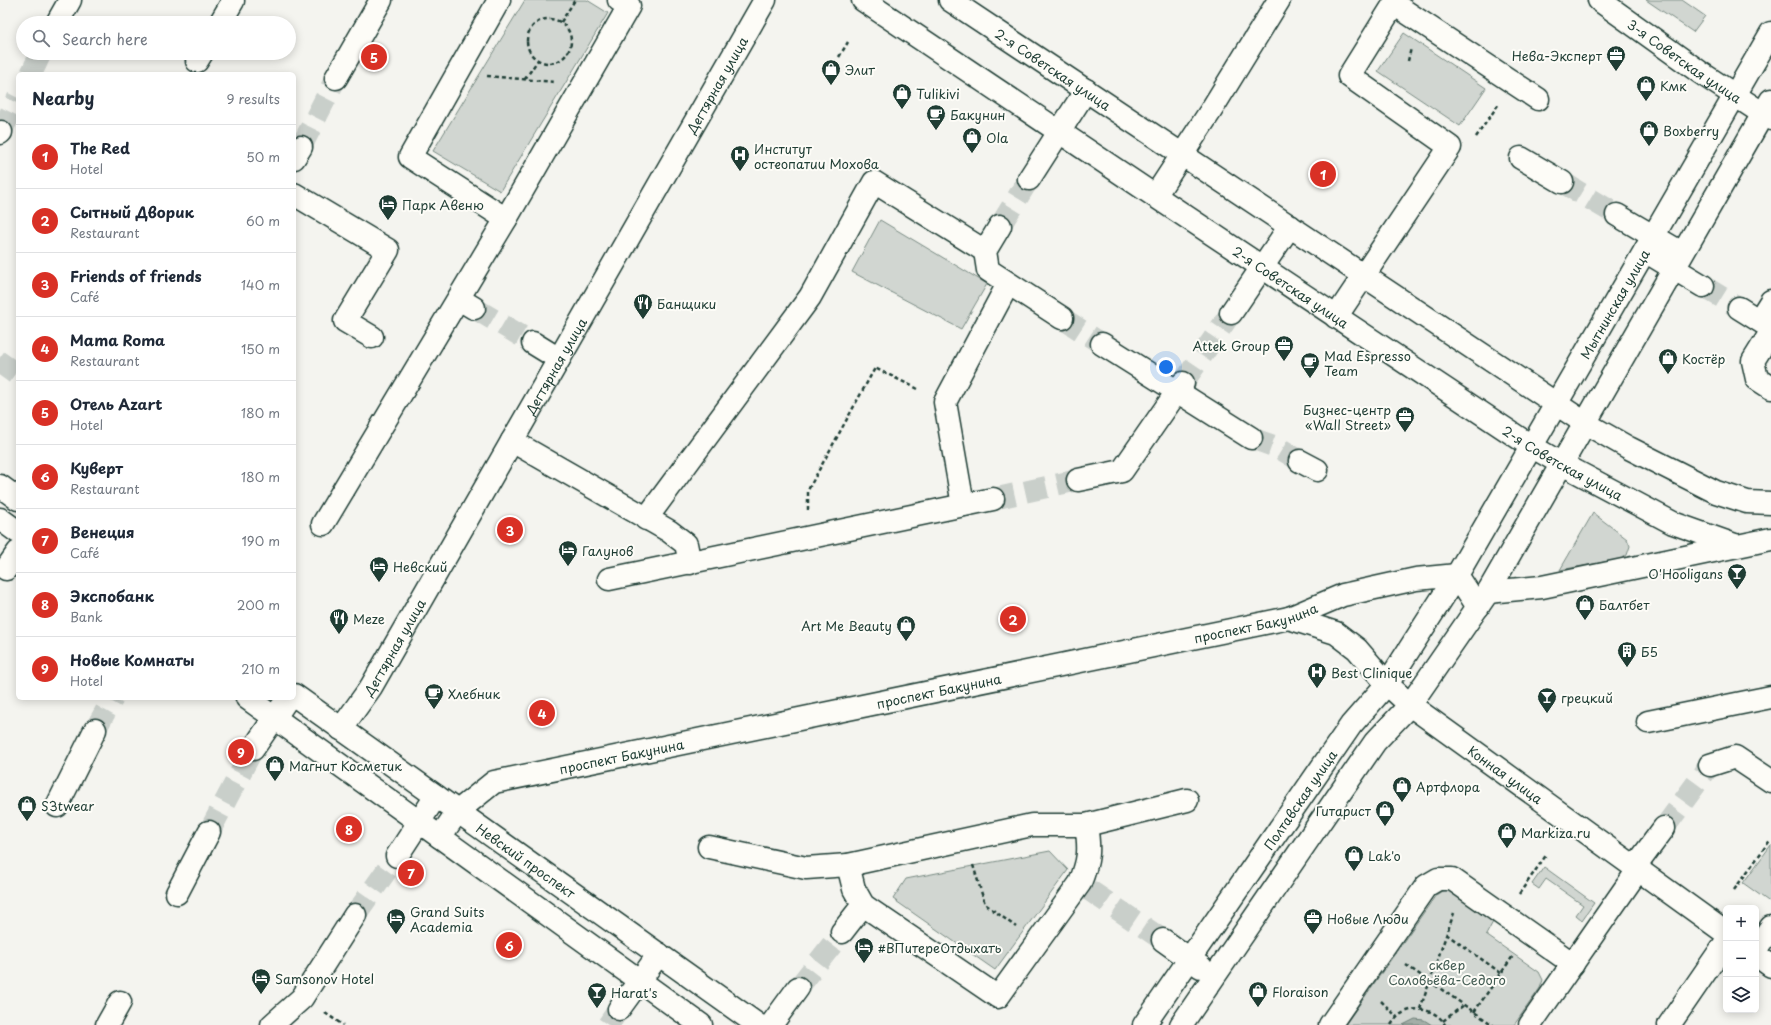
<!DOCTYPE html>
<meta charset="utf-8">
<style>
:root{--surface:#fff;--page:#f2f2f3;--text:#1f2937;--muted:#747a83;--line:#e0e1e3;--accent:#d93025}
body{margin:0;font-family:"Playpen Sans",sans-serif;background:var(--page);color:var(--text)}
.controls{position:absolute;right:12px;bottom:12px;display:grid;overflow:hidden;border-radius:6px;box-shadow:0 2px 10px #0003}
.controls button{width:36px;height:36px;display:grid;place-items:center;padding:0;border:0;border-bottom:1px solid var(--line);background:var(--surface);color:var(--text);font:20px sans-serif}
.you{position:absolute;left:1166px;top:367px;width:14px;height:14px;margin:-10px;border:3px solid #fff;border-radius:50%;background:#1a73e8;box-shadow:0 0 0 6px #1a73e833}
.badge{display:grid;place-items:center;width:26px;height:26px;border-radius:50%;background:var(--accent);color:#fff;font-size:13px;font-weight:700}
.pin{position:absolute;translate:-50% -50%;border:2px solid #fff;box-shadow:0 1px 4px #0006}
.list{margin:0;padding:0;list-style:none}
h2{display:flex;justify-content:space-between;align-items:center;height:52px;margin:0;padding:0 16px;font-size:17px}
h2 small{font-size:13px;font-weight:400;color:var(--muted)}
.list li{display:grid;grid-template-columns:26px 1fr auto;gap:12px;align-items:center;box-sizing:border-box;height:64px;padding:0 16px;border-top:1px solid var(--line)}
.list b{display:block;font-size:15px;white-space:nowrap}
.list p{margin:0;font-size:13px;white-space:nowrap;color:var(--muted)}
.list em{font-size:13px;font-style:normal;color:var(--muted)}
.icon{flex:none;width:22px;height:22px;fill:none;stroke:currentColor;stroke-width:2;stroke-linecap:round;stroke-linejoin:round}
.map{position:relative;flex:none;width:1771px;height:1025px;overflow:hidden}
.search{position:absolute;background:var(--surface);box-shadow:0 2px 10px #0003;left:16px;top:16px;width:280px;height:44px;display:flex;align-items:center;gap:10px;box-sizing:border-box;padding:0 14px;border-radius:22px;color:var(--muted);font-size:15px}
.panel{position:absolute;background:var(--surface);box-shadow:0 2px 10px #0003;left:16px;top:72px;width:280px;height:628px;border-radius:6px}
.map>svg:first-child{display:block}
</style>
<div class="map">
<svg width="1771" height="1025" viewBox="0 0 1771 1025">
<rect width="100%" height="100%" fill="#f4f4ef"/>
<filter id="ink" filterUnits="userSpaceOnUse"><feTurbulence type="fractalNoise" baseFrequency=".025" numOctaves="2"/><feDisplacementMap in="SourceGraphic" scale="8" xChannelSelector="R" yChannelSelector="G"/><feConvolveMatrix kernelMatrix="1 2 1 2 8 2 1 2 1" color-interpolation-filters="sRGB"/></filter>
<g filter="url(#ink)">
<path fill="#d1d6d1" stroke="#788a82" d="M525 0H587L608 13 500 191 433 151Z
M1646 0H1682L1705 16 1693 32Z
M1404 33 1486 88 1460 126 1378 71Z
M880 220 987 284 961 329 852 272Z
M1593 513 1627 539 1630 546 1627 555 1621 559 1560 570Z
M1771 845V903L1743 883Z
M1050 851 1068 870 995 970 893 899 906 879Z
M1544 867 1594 903 1582 920 1576 915 1583 905 1546 879 1539 889 1532 884Z
M1450 890 1494 920 1486 935 1539 972 1543 980 1540 988 1514 1025H1345L1436 895 1442 891Z"/>
<path fill="#a3aea7" stroke="#6e8179" d="M1415 1019 1424 1020 1432 1025H1403Z"/>
<g fill="none" stroke-linecap="round" stroke-linejoin="round">
<path stroke="#c9cfca" stroke-width="22" stroke-dasharray="22 11" stroke-linecap="butt" d="M31 74 41 53
M1 132 18 98
M301 147 336 78
M1562 182 1617 215
M1000 226 1029 179
M1703 286 1739 308
M474 308 533 343
M1062 318 1102 344
M0 376 18 351
M1183 383 1231 313
M1251 438 1279 448 1300 461
M993 499 1078 480
M95 730 113 698
M1664 828 1710 765
M209 832 253 749
M1089 890 1163 940
M355 915 397 856
M798 988 842 932
M608 1025 619 1009"/>
<g stroke="#1f3d34" stroke-width="25">
<g id="minor">
<path d="M499 0 410 157 506 219"/>
<path id="s1" d="M863 0 1155 196 1531 446 1562 464 1673 523 1735 545"/>
<path id="s2" d="M950 0 1585 423 1629 448 1716 492 1747 502 1771 503"/>
<path id="s3" d="M1599 0 1701 73 1771 119"/>
<path d="M57 23 70 0"/>
<path d="M220 23 233 1"/>
<path d="M197 61 202 53"/>
<path d="M336 78 381 0"/>
<path d="M0 133 1 132"/>
<path d="M294 158 301 147"/>
<path d="M1521 158 1562 182"/>
<path d="M1029 179 1086 90"/>
<path d="M294 194 388 250 345 321 372 337"/>
<path d="M1155 196 1210 112 1279 0"/>
<path d="M1617 215 1682 253"/>
<path d="M1000 226 985 251 988 270 1062 318"/>
<path d="M1645 251 1703 286"/>
<path d="M459 299 474 308"/>
<path d="M1739 308 1771 328"/>
<path d="M1231 313 1290 226"/>
<path d="M1336 317 1450 147 1349 76 1394 4 1538 99"/>
<path d="M1759 320 1771 301"/>
<path d="M1771 332 1753 361 1757 379 1771 388"/>
<path d="M533 343 559 359"/>
<path d="M1102 344 1251 438"/>
<path d="M512 441 669 531 686 544 690 563"/>
<path d="M1300 461 1317 470"/>
<path d="M1078 480 1122 471 1183 383"/>
<path d="M963 505 945 402 1008 284"/>
<path d="M0 519 18 532"/>
<path d="M646 519 810 297 874 182 985 251"/>
<path d="M323 524 506 219 629 6 619 0"/>
<path d="M6 569 18 552"/>
<path d="M1457 575 1478 607"/>
<path d="M609 579 993 499"/>
<path d="M1488 592 1542 587 1771 539"/>
<path id="s4" d="M1289 618 1336 633 1357 649 1387 684 1410 705 1726 933"/>
<path d="M247 698 701 1025"/>
<path d="M1648 722 1771 697"/>
<path id="s5" d="M341 729 371 687 765 0"/>
<path d="M253 749 288 698"/>
<path d="M1710 765 1735 757 1771 781"/>
<path d="M57 806 95 730"/>
<path id="s6" d="M440 837 458 811 494 782 1289 618 1343 595 1416 579 1457 575"/>
<path d="M709 847 806 868 848 865 1032 825H1086L1187 800"/>
<path d="M397 856 436 796"/>
<path d="M848 865 854 889 863 905 998 997 1080 883C1089 860 1090 850 1086 825"/>
<path d="M1635 867 1664 828"/>
<path d="M177 893 209 832"/>
<path d="M842 932 863 905"/>
<path d="M1163 940 1201 967"/>
<path d="M1756 949 1771 927"/>
<path d="M1756 955 1771 966"/>
<path d="M619 1009 659 954"/>
<path d="M107 1025 120 1002"/>
<path d="M272 1025 302 998 355 915"/>
<path d="M771 1025 798 988"/>
<path id="s7" d="M1144 1025 1351 725 1387 684 1457 575 1771 33"/>
<path d="M1181 1025 1375 742 1410 705 1488 592 1771 100"/>
<path d="M1330 1025 1426 886 1438 879H1452L1573 964"/>
<path d="M1530 1025 1638 870"/>
<path d="M1669 1025 1726 942"/>
</g>
</g>
<g stroke="#1f3d34" stroke-width="25">
<g id="major">
<path d="M0 486 18 499"/>
<path id="s8" d="M294 695 758 1025"/>
</g>
</g>
<path stroke="#1f3d34" stroke-width="2.5" stroke-dasharray="4 3" stroke-linecap="butt" d="M527 41a22 22 0 1 1 44 0a22 22 0 1 1-44 0Z
M561 22 575 0
M839 57 848 42
M1408 61 1411 48
M487 76 554 82
M525 79 538 60
M1476 137 1498 105
M808 510V490L875 368 920 390
M973 865 985 904 1016 927
M1734 890 1771 839
M1519 894 1547 854
M1446 934 1501 973
M1406 965 1493 1025
M1381 1001 1397 1017
M1420 1009 1454 913
M1474 1012 1513 956
M325 1013 343 1025
M1443 1021 1464 1005
M1391 1025C1395 1019 1399 1014 1407 1011 1420 1006 1439 1012 1445 1025"/>
<use href="#minor" stroke="#fdfcf7" stroke-width="22"/>
<use href="#major" stroke="#fdfcf7" stroke-width="22"/>
</g>
</g>
<defs>
<g id="office-pin" transform="scale(1)"><path d="M0 17L-7.5 6A9.5 9.5 0 1 1 7.5 6Z" fill="#1f3d34" stroke="#fdfcf7"/><path d="M-6-3h4V-5.5h4V-3h4V5H-6ZM-1-4.5V-3h2v-1.5ZM-6 0V1H6V0Z" fill="#fff"/></g>
<g id="shop-pin" transform="scale(1)"><path d="M0 17L-7.5 6A9.5 9.5 0 1 1 7.5 6Z" fill="#1f3d34" stroke="#fdfcf7"/><path d="M-5-2.5h2.3a2.7 3.5 0 0 1 5.4 0H5L5.5 6h-11ZM-1.5-2.5h3a1.5 2.3 0 0 0-3 0Z" fill="#fff"/></g>
<g id="cafe-pin" transform="scale(1)"><path d="M0 17L-7.5 6A9.5 9.5 0 1 1 7.5 6Z" fill="#1f3d34" stroke="#fdfcf7"/><path d="M-5.5-4.5H6V0H3Q3 3.5 0 3.5H-2.5Q-5.5 3.5-5.5 0ZM3-3.2v2h1.7v-2ZM-6 4.5H4V6H-6Z" fill="#fff"/></g>
<g id="hospital-pin" transform="scale(1)"><path d="M0 17L-7.5 6A9.5 9.5 0 1 1 7.5 6Z" fill="#1f3d34" stroke="#fdfcf7"/><path d="M-5-5h3v3.5h4V-5h3V5h-3V1.5h-4V5h-3Z" fill="#fff"/></g>
<g id="hotel-pin" transform="scale(1)"><path d="M0 17L-7.5 6A9.5 9.5 0 1 1 7.5 6Z" fill="#1f3d34" stroke="#fdfcf7"/><path d="M-6-4.5h1.5V1H6V5H4.5V3h-9V5H-6ZM-4 0a1.8 1.8 0 1 1 3.6 0ZM.5 0V-2.5h3Q6-2.5 6 0Z" fill="#fff"/></g>
<g id="restaurant-pin" transform="scale(1)"><path d="M0 17L-7.5 6A9.5 9.5 0 1 1 7.5 6Z" fill="#1f3d34" stroke="#fdfcf7"/><path d="M-5-6h1v4h1v-4h1v4h1v-4h1v5L-1.5 .5V6h-2V.5L-5-1ZM5-6V6H3V1.5H1.5Q1.5-4 5-6Z" fill="#fff"/></g>
<g id="bar-pin" transform="scale(1)"><path d="M0 17L-7.5 6A9.5 9.5 0 1 1 7.5 6Z" fill="#1f3d34" stroke="#fdfcf7"/><path d="M-6-5H6L.8 .8V4.5H3.5V6h-7V4.5H-.8V.8Z" fill="#fff"/></g>
<g id="building-pin" transform="scale(1)"><path d="M0 17L-7.5 6A9.5 9.5 0 1 1 7.5 6Z" fill="#1f3d34" stroke="#fdfcf7"/><path d="M-4-6H4V6H1V3H-1V6H-4ZM-2.5-4.3h1.7v1.8h-1.7ZM.8-4.3h1.7v1.8H.8ZM-2.5-1h1.7V.8h-1.7ZM.8-1h1.7V.8H.8Z" fill="#fff"/></g>
</defs>
<g fill-rule="evenodd">
<use href="#office-pin" x="1616" y="55"/>
<use href="#shop-pin" x="831" y="69"/>
<use href="#shop-pin" x="1646" y="85"/>
<use href="#shop-pin" x="902" y="93"/>
<use href="#cafe-pin" x="936" y="114"/>
<use href="#shop-pin" x="1649" y="130"/>
<use href="#shop-pin" x="972" y="137"/>
<use href="#hospital-pin" x="740" y="155"/>
<use href="#hotel-pin" x="388" y="204"/>
<use href="#restaurant-pin" x="643" y="303"/>
<use href="#office-pin" x="1284" y="345"/>
<use href="#shop-pin" x="1668" y="358"/>
<use href="#cafe-pin" x="1310" y="362"/>
<use href="#office-pin" x="1405" y="416"/>
<use href="#hotel-pin" x="568" y="550"/>
<use href="#hotel-pin" x="379" y="566"/>
<use href="#bar-pin" x="1737" y="573"/>
<use href="#shop-pin" x="1585" y="604"/>
<use href="#restaurant-pin" x="339" y="618"/>
<use href="#shop-pin" x="906" y="625"/>
<use href="#building-pin" x="1627" y="651"/>
<use href="#hospital-pin" x="1317" y="672"/>
<use href="#cafe-pin" x="434" y="693"/>
<use href="#bar-pin" x="1547" y="697"/>
<use href="#shop-pin" x="275" y="765"/>
<use href="#shop-pin" x="1402" y="786"/>
<use href="#shop-pin" x="27" y="805"/>
<use href="#shop-pin" x="1385" y="810"/>
<use href="#shop-pin" x="1507" y="832"/>
<use href="#shop-pin" x="1354" y="855"/>
<use href="#hotel-pin" x="396" y="918"/>
<use href="#office-pin" x="1313" y="918"/>
<use href="#hotel-pin" x="864" y="947"/>
<use href="#hotel-pin" x="261" y="978"/>
<use href="#shop-pin" x="1258" y="991"/>
<use href="#bar-pin" x="597" y="992"/>
</g>
<g text-anchor="middle" dominant-baseline="central" stroke-width="4" stroke-linejoin="round" paint-order="stroke">
<g font-size="13" fill="#1f3d34" stroke="#fdfcf7" text-anchor="start">
<text x="1602" y="55" text-anchor="end">Нева-Эксперт</text>
<text x="845" y="69">Элит</text>
<text x="1660" y="85">Кмк</text>
<text x="916" y="93">Tulikivi</text>
<text x="950" y="114">Бакунин</text>
<text x="1663" y="130">Boxberry</text>
<text x="986" y="137">Ola</text>
<text x="754" y="148">Институт<tspan x="754" dy="15">остеопатии Мохова</tspan></text>
<text x="402" y="204">Парк Авеню</text>
<text x="657" y="303">Банщики</text>
<text x="1270" y="345" text-anchor="end">Attek Group</text>
<text x="1324" y="355">Mad Espresso<tspan x="1324" dy="15">Team</tspan></text>
<text x="1682" y="358">Костёр</text>
<text x="1391" y="409" text-anchor="end">Бизнес-центр<tspan x="1391" dy="15">«Wall Street»</tspan></text>
<text x="582" y="550">Галунов</text>
<text x="393" y="566">Невский</text>
<text x="1723" y="573" text-anchor="end">O'Hooligans</text>
<text x="1599" y="604">Балтбет</text>
<text x="353" y="618">Meze</text>
<text x="892" y="625" text-anchor="end">Art Me Beauty</text>
<text x="1641" y="651">Б5</text>
<text x="1331" y="672">Best Clinique</text>
<text x="448" y="693">Хлебник</text>
<text x="1561" y="697">грецкий</text>
<text x="289" y="765">Магнит Косметик</text>
<text x="1416" y="786">Артфлора</text>
<text x="41" y="805">S3twear</text>
<text x="1371" y="810" text-anchor="end">Гитарист</text>
<text x="1521" y="832">Markiza.ru</text>
<text x="1368" y="855">Lak'o</text>
<text x="410" y="911">Grand Suits<tspan x="410" dy="15">Academia</tspan></text>
<text x="1327" y="918">Новые Люди</text>
<text x="878" y="947">#ВПитереОтдыхать</text>
<text x="275" y="978">Samsonov Hotel</text>
<text x="1272" y="991">Floraison</text>
<text x="611" y="992">Harat's</text>
</g>
<g font-size="13" fill="#1f3d34" stroke="#fdfcf7">
<text stroke="none"><textPath href="#s3" startOffset="105">3-я Советская улица</textPath></text>
<text stroke="none"><textPath href="#s2" startOffset="124">2-я Советская улица</textPath></text>
<text stroke="none"><textPath href="#s5" startOffset="746">Дегтярная улица</textPath></text>
<text stroke="none"><textPath href="#s1" startOffset="515">2-я Советская улица</textPath></text>
<text stroke="none"><textPath href="#s7" startOffset="862">Мытнинская улица</textPath></text>
<text stroke="none"><textPath href="#s5" startOffset="422">Дегтярная улица</textPath></text>
<text stroke="none"><textPath href="#s1" startOffset="839">2-я Советская улица</textPath></text>
<text stroke="none"><textPath href="#s6" startOffset="856">проспект Бакунина</textPath></text>
<text stroke="none"><textPath href="#s5" startOffset="98">Дегтярная улица</textPath></text>
<text stroke="none"><textPath href="#s6" startOffset="532">проспект Бакунина</textPath></text>
<text stroke="none"><textPath href="#s6" startOffset="208">проспект Бакунина</textPath></text>
<text stroke="none"><textPath href="#s4" startOffset="271">Конная улица</textPath></text>
<text stroke="none"><textPath href="#s7" startOffset="274">Полтавская улица</textPath></text>
<text stroke="none"><textPath href="#s8" startOffset="285">Невский проспект</textPath></text>
</g>
<g font-size="13" fill="#435c53" stroke="#fdfcf7">
<text x="1447" y="964">сквер<tspan x="1447" dy="15">Соловьёва-Седого</tspan></text>
</g>
</g>
</svg>
<div class="controls">
<button>+</button>
<button>−</button>
<button><svg class="icon" aria-label="layers" viewBox="0 0 24 24"><path d="M12 4l9 5-9 5-9-5zM3 14l9 5 9-5"/></svg></button>
</div>
<div class="you"></div>
<div class="pin badge" style="left:1323px;top:174px">1</div>
<div class="pin badge" style="left:1013px;top:619px">2</div>
<div class="pin badge" style="left:510px;top:530px">3</div>
<div class="pin badge" style="left:542px;top:713px">4</div>
<div class="pin badge" style="left:374px;top:57px">5</div>
<div class="pin badge" style="left:509px;top:945px">6</div>
<div class="pin badge" style="left:411px;top:873px">7</div>
<div class="pin badge" style="left:349px;top:829px">8</div>
<div class="pin badge" style="left:241px;top:752px">9</div>
<div class="search"><svg class="icon" aria-label="search" viewBox="0 0 24 24"><circle cx="10" cy="10" r="6"/><path d="M15 15l6 6"/></svg>Search here</div>
<section class="panel">
<h2>Nearby<small>9 results</small></h2>
<ul class="list">
<li><span class="badge">1</span><div><b>The Red</b><p>Hotel</p></div><em>50 m</em></li>
<li><span class="badge">2</span><div><b>Сытный Дворик</b><p>Restaurant</p></div><em>60 m</em></li>
<li><span class="badge">3</span><div><b>Friends of friends</b><p>Café</p></div><em>140 m</em></li>
<li><span class="badge">4</span><div><b>Mama Roma</b><p>Restaurant</p></div><em>150 m</em></li>
<li><span class="badge">5</span><div><b>Отель Azart</b><p>Hotel</p></div><em>180 m</em></li>
<li><span class="badge">6</span><div><b>Куверт</b><p>Restaurant</p></div><em>180 m</em></li>
<li><span class="badge">7</span><div><b>Венеция</b><p>Café</p></div><em>190 m</em></li>
<li><span class="badge">8</span><div><b>Экспобанк</b><p>Bank</p></div><em>200 m</em></li>
<li><span class="badge">9</span><div><b>Новые Комнаты</b><p>Hotel</p></div><em>210 m</em></li>
</ul>
</section>
</div>
